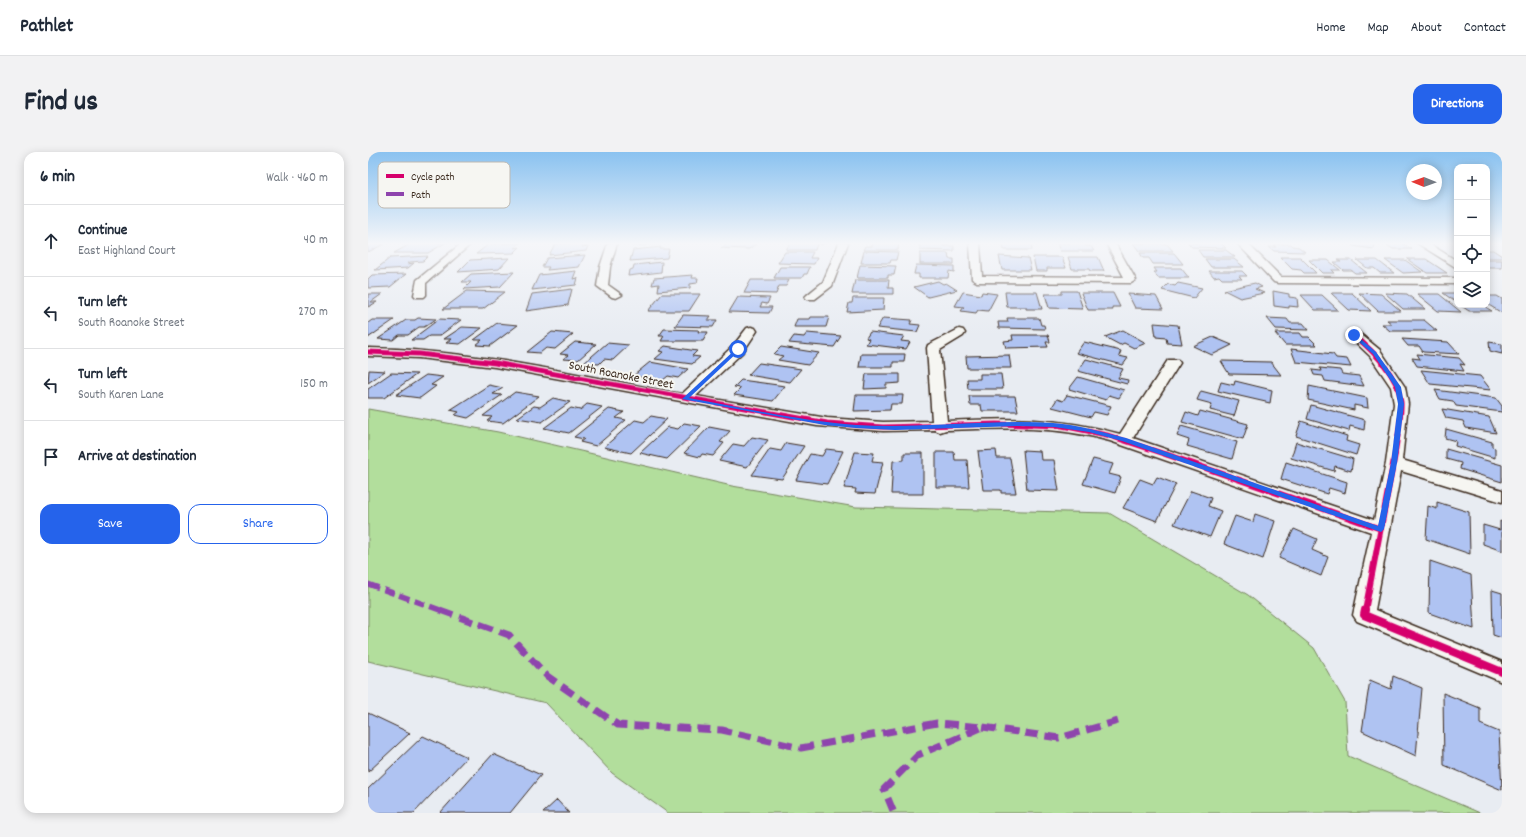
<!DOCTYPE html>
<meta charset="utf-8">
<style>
:root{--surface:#fff;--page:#f2f2f3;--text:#1f2937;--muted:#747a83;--line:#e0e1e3;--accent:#2563eb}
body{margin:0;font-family:Dekko,sans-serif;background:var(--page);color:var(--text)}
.controls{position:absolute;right:12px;top:12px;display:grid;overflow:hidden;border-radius:8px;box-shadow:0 2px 10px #0003}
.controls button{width:36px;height:36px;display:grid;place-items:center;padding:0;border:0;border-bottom:1px solid var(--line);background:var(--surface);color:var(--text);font:20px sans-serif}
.compass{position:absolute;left:1038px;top:12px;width:36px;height:36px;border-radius:50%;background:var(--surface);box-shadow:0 2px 10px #0003;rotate:271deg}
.stop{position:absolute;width:12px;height:12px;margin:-9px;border:3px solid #2563eb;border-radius:50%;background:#fff}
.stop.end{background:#2563eb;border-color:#fff;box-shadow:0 1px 4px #0008}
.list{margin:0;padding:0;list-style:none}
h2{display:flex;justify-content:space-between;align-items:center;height:52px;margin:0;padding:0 16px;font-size:17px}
h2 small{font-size:13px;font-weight:400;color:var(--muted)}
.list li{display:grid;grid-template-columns:26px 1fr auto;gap:12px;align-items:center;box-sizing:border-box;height:72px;padding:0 16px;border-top:1px solid var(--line)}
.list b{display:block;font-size:15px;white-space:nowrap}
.list p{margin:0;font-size:13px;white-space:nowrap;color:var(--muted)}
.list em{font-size:13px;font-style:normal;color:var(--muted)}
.actions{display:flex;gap:8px;padding:12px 16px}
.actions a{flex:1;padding:9px 0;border:1px solid var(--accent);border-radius:12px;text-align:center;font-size:14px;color:var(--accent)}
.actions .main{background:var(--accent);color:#fff}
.icon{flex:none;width:22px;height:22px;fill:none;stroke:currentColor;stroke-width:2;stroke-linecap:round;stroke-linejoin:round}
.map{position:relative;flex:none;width:1134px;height:661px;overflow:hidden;border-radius:12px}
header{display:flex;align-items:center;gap:24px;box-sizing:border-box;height:56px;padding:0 20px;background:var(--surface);border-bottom:1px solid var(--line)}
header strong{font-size:19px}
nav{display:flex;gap:22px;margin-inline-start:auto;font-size:14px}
.intro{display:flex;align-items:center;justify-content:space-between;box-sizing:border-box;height:96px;padding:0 24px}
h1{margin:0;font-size:28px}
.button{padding:10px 18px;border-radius:12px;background:var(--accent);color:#fff;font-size:14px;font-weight:700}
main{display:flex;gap:24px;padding:0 24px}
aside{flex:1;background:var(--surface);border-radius:12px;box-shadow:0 2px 10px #0003}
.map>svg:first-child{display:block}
</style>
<header>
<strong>Pathlet</strong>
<nav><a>Home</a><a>Map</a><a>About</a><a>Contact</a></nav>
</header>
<div class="intro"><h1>Find us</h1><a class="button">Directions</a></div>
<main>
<aside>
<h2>6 min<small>Walk · 460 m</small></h2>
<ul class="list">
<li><svg class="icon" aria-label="ahead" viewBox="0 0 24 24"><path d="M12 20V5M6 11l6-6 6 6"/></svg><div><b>Continue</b><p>East Highland Court</p></div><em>40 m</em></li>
<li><svg class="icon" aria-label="left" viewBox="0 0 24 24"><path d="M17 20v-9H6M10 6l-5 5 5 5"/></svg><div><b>Turn left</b><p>South Roanoke Street</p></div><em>270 m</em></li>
<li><svg class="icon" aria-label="left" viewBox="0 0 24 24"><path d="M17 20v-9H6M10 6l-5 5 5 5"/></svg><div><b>Turn left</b><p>South Karen Lane</p></div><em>150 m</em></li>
<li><svg class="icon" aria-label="arrive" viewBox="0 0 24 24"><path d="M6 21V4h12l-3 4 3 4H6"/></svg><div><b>Arrive at destination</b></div></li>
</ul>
<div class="actions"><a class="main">Save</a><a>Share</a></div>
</aside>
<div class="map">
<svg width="1134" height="661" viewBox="0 0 1134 661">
<rect width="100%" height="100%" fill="#e8ecf2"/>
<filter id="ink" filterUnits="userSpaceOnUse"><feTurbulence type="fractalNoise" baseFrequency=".025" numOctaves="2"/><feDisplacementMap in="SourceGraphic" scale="8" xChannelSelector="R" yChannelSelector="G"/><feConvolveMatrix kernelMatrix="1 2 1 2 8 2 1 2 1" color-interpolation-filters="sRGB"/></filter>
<g filter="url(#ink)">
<path fill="#b2de9c" stroke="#76845d" d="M0 257 130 280 364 334 488 355 741 361 880 443 946 496 977 550 980 604 1112 661H300L244 621 178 551 0 509Z"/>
<path fill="#afc3f2" stroke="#3b2a1e" d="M0 91H18L0 100Z
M44 91H77L60 101H26Z
M152 91 146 96 152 95 146 101 108 102 121 92Z
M216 91 214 95 220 94 218 99 181 103 187 92Z
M266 91H298L265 94Z
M361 91H389L381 97 353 96Z
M422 91H455V92H449L447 98H418Z
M505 91H531L530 98H495L497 94H504Z
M552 91H580V92H575V94H586V99L552 98Z
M629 91H663L664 98H636L635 92H629Z
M689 91H716L718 94H723L726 99H692Z
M765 91 799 92 805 99H771Z
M820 91H853L858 96 824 95Z
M986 91H1007L1006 97 985 94Z
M1016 91H1034L1044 97H1025Z
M905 92H923L925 94 931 95 937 100 906 99 901 95H908Z
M293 95 292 97H301L299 106 262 109 265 98Z
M830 98H858L867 105H835Z
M1119 98H1125L1134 104V106H1119Z
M496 99 530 100 528 108H523L522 111H493Z
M417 100H445L442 106H449L446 112 410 111Z
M552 101H580L581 107H586V112H552Z
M772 101H806L815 112H785L781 106H775Z
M217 103 211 115 179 118 181 115H174L179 106Z
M60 104 55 109 42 110 39 112 46 111 40 116 7 118 22 106Z
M631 104 660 106 663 118H634Z
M665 105H694L698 116H679V119H668Z
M700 105H730L736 119H722L721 117H704Z
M912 105H932L948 121H936L933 118 924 117Z
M141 106 131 117 90 120 102 108Z
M837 107H866L876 115H843Z
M1039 107H1058L1079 121H1059Z
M941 108H960L972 118H963L966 121H954Z
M970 108H983L999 121H987L983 118H975L966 110H973Z
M989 108H1009L1026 121H1012L1006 116H999Z
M1017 108H1037L1054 120 1035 121Z
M1119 108H1134V116H1119Z
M294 110 293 120 260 124 261 118 265 117 266 113Z
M492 113 528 114 526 123H520V126H489Z
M548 113 586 114V120L581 119 580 126H551V122H546Z
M412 115H442L439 122H436L434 126H406Z
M786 116H813L821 126H790L786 120H789Z
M208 119 205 127 210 126 208 133 164 138 171 123Z
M841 119H874L879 124H871L874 127H854L851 124 846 125Z
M146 120 132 135 96 137 103 130H94L103 122Z
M38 122 22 135 0 136V127L4 123Z
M325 123 324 126H330L329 131 322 132V136L290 139 291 132 284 133 286 126Z
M383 128H421L418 134H411L408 142 376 141Z
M487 128H521L520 136H525V142H484Z
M570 129 575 132 578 131 589 138 560 145 546 135Z
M810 131 834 136 826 146 794 138 800 132 807 134Z
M887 131 894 135 887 137 896 141 872 146 856 138Z
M204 137 200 153 158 159 164 142Z
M99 139 137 140 115 157H75Z
M694 139H709L715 157 681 156 677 142H694Z
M905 139 921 142V145L929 146 930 155 921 154V156L906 154Z
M595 140 613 143 614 140 629 142 620 159 610 158 608 161 593 159 596 155 587 154Z
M637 140H669L674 157H658V155H639Z
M713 141H745L752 155H744L745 158H720Z
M963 141H984L1003 159 981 158Z
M991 141 1013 142 1033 159H1010Z
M1017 141 1039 142 1057 157H1035Z
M1075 141H1089V151Z
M0 142H14L3 150H9L0 155Z
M294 142H332L321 159H280Z
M760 142 788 144 795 157 767 156Z
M1049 142H1071L1093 160 1070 159Z
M933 143H954L970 158H947Z
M1119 144H1129L1134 147V161L1119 152Z
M370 145 402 146 399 152 394 151 392 155H404L401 161 361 160Z
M485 146H516L515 158 479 160 481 151H484Z
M1092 153H1114L1124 159H1101Z
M315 163 343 164 340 168H349L345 175 307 174Z
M443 165H461L458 175H426L429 167H442Z
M50 166 68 167 56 175H51L40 183H31L25 188 10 187 38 168H47Z
M515 166 544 168 542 172 552 173 549 180 509 176Z
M639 166H671L673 173H676L677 177 631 176 630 170H640Z
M899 166 919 167 922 171H935L941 178 908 177Z
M71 167 93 168 71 184H61L55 188H43Z
M4 168H26L0 186V171Z
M1019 168H1056L1069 179H1022L1014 172H1024Z
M129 171 150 173 122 194 108 193 114 188H106Z
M786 171 810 173 814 192 799 191 798 186 788 185Z
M94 175 114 176 92 192 78 191 83 187H76Z
M296 177 331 178 330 180H340L335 189H293L296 184H291Z
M755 178 778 191 766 196 756 191 752 193 737 185Z
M184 180 205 182 187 197 178 196 172 201 159 200Z
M502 180 536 184 533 189 542 190 538 197 498 192 501 187 498 186Z
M439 181 473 184 466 195 421 191 426 184 436 185Z
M907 181H932L935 185H941L949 193H917Z
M644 183H680L682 190H678L680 195 638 196 636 189 645 188Z
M845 185 864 193 844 203 825 194Z
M1034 187 1080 190 1091 202 1055 200 1051 194H1040Z
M207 190 228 192 210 208 195 207 200 203 192 202Z
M716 190 753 199 751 204 760 206 755 213 708 201Z
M1121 190 1134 192V202L1122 199Z
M239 191 261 193 245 208 236 207 231 212 216 211Z
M297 194 329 199 324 204 332 205 324 212 287 207 295 200 291 199Z
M413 195 451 201 440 213 410 208 415 204 406 202Z
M923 197 965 202 968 206 979 207 983 215 928 210Z
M493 202H537L536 210H525V215H491Z
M1049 202 1091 206 1097 213 1092 212 1096 219 1049 214 1044 206 1052 207Z
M641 203 643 216H599L598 204Z
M718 207 755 217 750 226 760 228 759 232 710 219Z
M853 209 903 210 913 223 861 222Z
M282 210 320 217 310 226 300 224 294 229 265 224Z
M391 211 433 217 422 230 380 223Z
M952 216 972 218 974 222 991 224 996 234 957 229 955 224 946 223 944 218 953 219Z
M1 218 17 219 0 231Z
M1053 218 1112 224 1123 238 1062 232Z
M23 221 49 222 16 246H0V237Z
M498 222H532V231L518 232V236L496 237Z
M612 222H633L635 237H600L599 227H612Z
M58 223 75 225 63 233 68 234 52 246 28 243Z
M710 225 756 238 751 246 741 243 738 248 701 237Z
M373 228 417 234 405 249 366 243 373 236 366 235Z
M867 229 904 238 902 251 850 239 853 230 866 233Z
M121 233 135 236 125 242 134 243 100 266 87 263 91 260 82 258Z
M941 234 999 246 1000 256 986 253V258L940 248Z
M1067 238 1128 246 1134 254V260L1088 254 1085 249 1072 247Z
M833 239 871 249 866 264 842 258 844 252 829 248Z
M147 240 171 244 135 271 119 269 124 265 115 264Z
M488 243H535L534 252H523L522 258 486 259Z
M699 243 743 254 739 263 726 260 723 265 684 255 689 247 695 249Z
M601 244H647L650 259H614L613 253H602Z
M185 246 202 250 174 270 149 266 166 254 172 255Z
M219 252 234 255 201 281 176 276 203 256 212 258Z
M943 253 997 268 996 278 982 274 981 279 939 267Z
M241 257 256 260 248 266 258 268 228 294 212 290 216 287 206 285Z
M1074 257 1121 265 1128 281 1098 276 1095 269 1078 266Z
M832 259 880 272 875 287 814 270 818 260 830 264Z
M283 264 299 267 263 301 236 295 267 268 276 270Z
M933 269 979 284 978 289 991 293 988 303 928 284Z
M316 271 333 274 299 307 272 301 300 275 310 277Z
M813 274 869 290 864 307 819 294 821 288 809 284Z
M341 275 362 279 352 290 356 291 345 304 334 302 332 305 316 301Z
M1078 277 1124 290V295L1127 296V306L1087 294 1088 289 1077 286Z
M384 285 400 288 379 315 351 309 365 292 376 294Z
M928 290 985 307 983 319 967 314 966 319 923 306Z
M418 291 436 294 414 327 384 323 402 297 413 299Z
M458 297 475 299 459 332 428 328 442 302 454 304Z
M1078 297 1134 313V330L1092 317 1093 311 1078 307Z
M628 298 629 306H642L648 341H633V338H615L610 299Z
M655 298 672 299 673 308H686L691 339 659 338Z
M487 300 506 301 504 309 515 310 507 342 487 341 488 337 476 336Z
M568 300H586L587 308H599L601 335H568Z
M536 301H555V342H523L525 309 536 308Z
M725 307 745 312 741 322 753 325 747 341 715 332Z
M918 310 979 330 977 341 961 336 959 342 913 327Z
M789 325 808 332 789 369 755 356 772 327 785 332Z
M823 339 843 346 840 354 853 359 842 385 806 372Z
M1069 350 1101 360 1102 402 1058 387 1060 354 1069 357Z
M887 362 907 369 895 407 856 392 867 364 885 370Z
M1132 369 1134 370V399L1115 392V373L1132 378Z
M926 377 949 387 944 398 960 405 953 424 911 406Z
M1062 409 1103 423 1106 477 1061 461Z
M1124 438 1134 441V486L1125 483Z
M1025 524 1054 536 1048 604 994 579 1002 528 1023 537Z
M1075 541 1112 556V572L1131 580 1134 638 1076 613Z
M0 561 42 581 0 620Z
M55 584 99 605 46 661H0V637Z
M125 602 173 623 142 661H72Z
M189 648 201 661H175Z"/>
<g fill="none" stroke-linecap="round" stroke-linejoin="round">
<g stroke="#3b2a1e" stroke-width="3">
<path id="street" d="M94 91H104L58 131V143L56 145H48L46 143 49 128Z
M240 91H249L242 115 240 133 254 143 248 146 244 145 229 134 232 115Z
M471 91H480L464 134 447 147H439L437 145 439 143 455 130Z
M602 91H612L614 124 756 125 738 91H747L768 128 763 131 609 130 604 127Z
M869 91H879L913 125 1089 126V132L910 131 906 130Z
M1049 91H1060L1089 109V116Z
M383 175 387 176 389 179 375 200 328 244 459 266 515 270 564 269 559 196 560 193 591 177 595 178 597 181 595 184 572 198 579 269C641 266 692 265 752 282L800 208H810L812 211 765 286 1006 368 1018 311 1026 252 1023 235 1002 204 980 183 982 180H990L1012 198 1037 235 1040 252 1034 308 1134 338V350L1033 319 1007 458 1134 510V530L989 469 985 463 1003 380 742 289C688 273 633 276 578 278L572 280 567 278 515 279 449 274 127 215 51 206 0 204V196C106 198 210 223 314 242L365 194 379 176Z"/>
</g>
<use href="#street" fill="#f6f6f2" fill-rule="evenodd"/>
<path stroke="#8e44ad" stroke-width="5.5" stroke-dasharray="11 5.5" stroke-linecap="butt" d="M0 432 75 459"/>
<path stroke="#8e44ad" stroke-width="7" stroke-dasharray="14 7" stroke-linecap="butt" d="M72 458 141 483 179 524 250 573 354 578 433 596 569 571 615 575 550 603 516 637 526 661
M615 575 691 586 750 569"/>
<g stroke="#f6f6f2" stroke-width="7">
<path id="cycleway-far2" d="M986 183C1006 200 1030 223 1033 250 1034 265 1029 288 1027 303
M0 200 51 202 127 211 459 271 515 275 628 272 694 274 739 283 800 303"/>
</g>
<g stroke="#f6f6f2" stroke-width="9">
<path id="cycleway-far1" d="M797 302 1013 377
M997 459 1027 302"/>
</g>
<g stroke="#f6f6f2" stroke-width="11">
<path id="cycleway" d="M997 458 996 463 1134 520"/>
</g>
<use href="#cycleway-far2" stroke="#d6006c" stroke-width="5"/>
<use href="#cycleway-far1" stroke="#d6006c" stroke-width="6"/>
<use href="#cycleway" stroke="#d6006c" stroke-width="8"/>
</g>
</g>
<linearGradient id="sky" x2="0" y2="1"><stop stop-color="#8ac2f0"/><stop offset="0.5" stop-color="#f5f6f9"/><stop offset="1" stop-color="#f5f6f9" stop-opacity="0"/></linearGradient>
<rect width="1134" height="183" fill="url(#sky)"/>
<path fill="#2563eb" d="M984 182H987L1008 200 1033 235 1036 252 1029 311 1016 377 1013 380 754 289 721 280 686 275 649 274 527 278 488 276 457 273 314 247 370 195 372 198 321 246C376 256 433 269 488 273 554 277 619 267 685 271 710 273 734 280 758 286L1010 374 1023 311 1030 252 1027 235 1005 202 984 184Z"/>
<g text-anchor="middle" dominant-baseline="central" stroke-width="4" stroke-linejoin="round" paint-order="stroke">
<g font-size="13" fill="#3b2a1e" stroke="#f6f6f2">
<text transform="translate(253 224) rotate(11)">South Roanoke Street</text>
</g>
</g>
<rect x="10" y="10" width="132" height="46" rx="6" fill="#f6f6f2" stroke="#beb9b2" stroke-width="1"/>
<rect x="18" y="22" width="18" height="4" fill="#d6006c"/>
<rect x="18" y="40" width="18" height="4" fill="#8e44ad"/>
<g font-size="11" fill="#3b2a1e">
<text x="43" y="28">Cycle path</text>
<text x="43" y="46">Path</text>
</g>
</svg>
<div class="controls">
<button>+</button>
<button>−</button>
<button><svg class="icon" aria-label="locate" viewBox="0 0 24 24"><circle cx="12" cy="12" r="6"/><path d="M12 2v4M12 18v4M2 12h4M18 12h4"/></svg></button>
<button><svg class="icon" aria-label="layers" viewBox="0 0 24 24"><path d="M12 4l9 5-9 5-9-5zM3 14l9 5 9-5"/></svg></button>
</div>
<svg class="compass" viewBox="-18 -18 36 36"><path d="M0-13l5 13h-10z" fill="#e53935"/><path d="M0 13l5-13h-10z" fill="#747a83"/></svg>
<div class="stop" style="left:370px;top:197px"></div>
<div class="stop end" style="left:986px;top:183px"></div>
</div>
</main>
